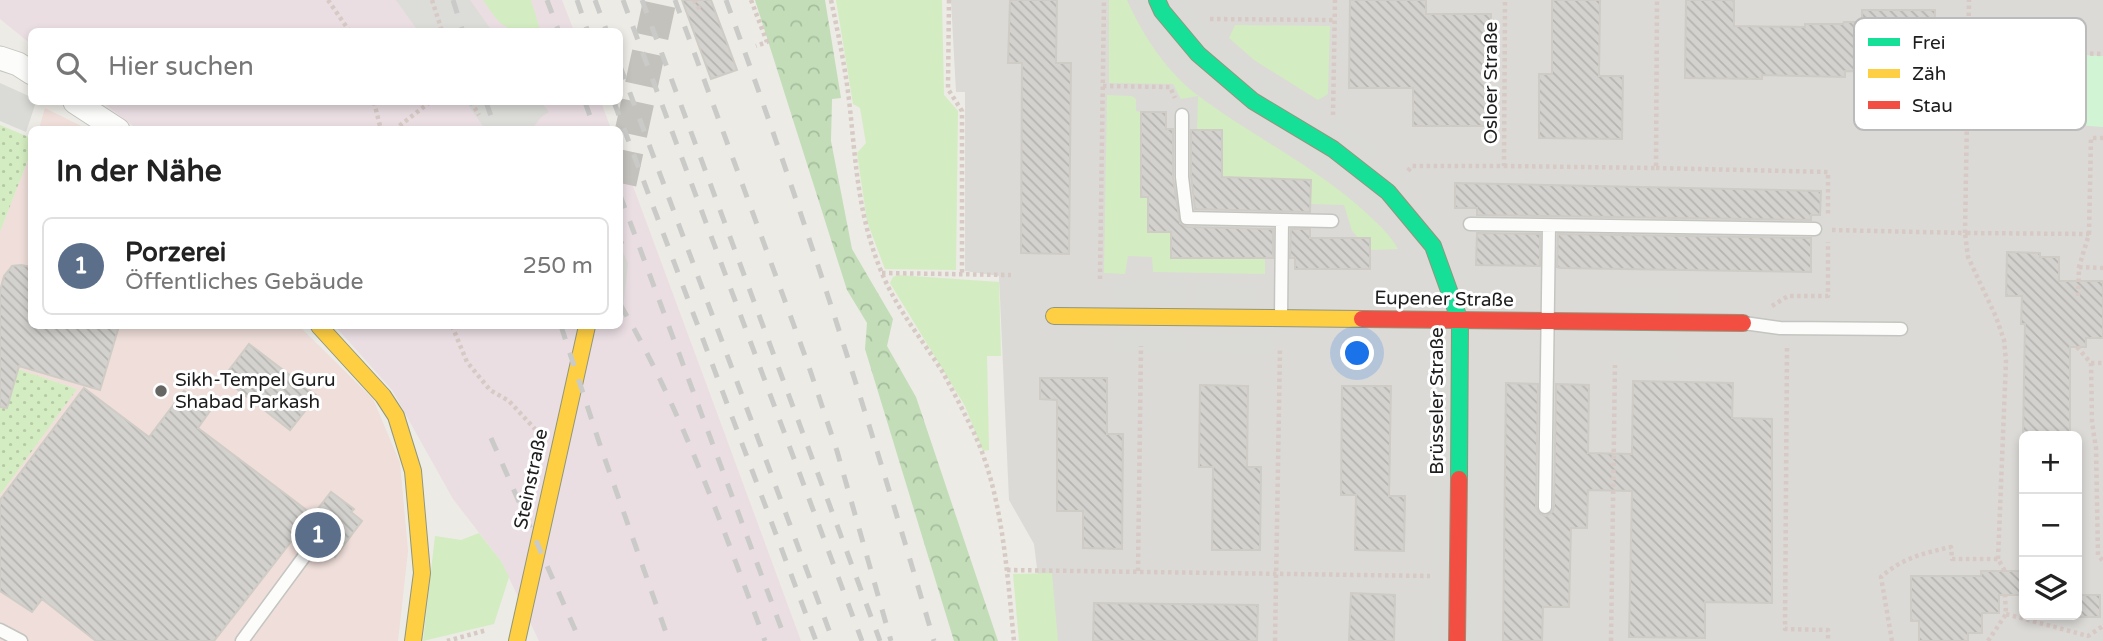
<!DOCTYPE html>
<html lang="de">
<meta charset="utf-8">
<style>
:root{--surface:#fff;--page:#f6f6f6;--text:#222;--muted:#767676;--line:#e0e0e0;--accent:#656563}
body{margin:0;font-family:"Varela Round",sans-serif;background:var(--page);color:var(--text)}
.controls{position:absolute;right:21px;bottom:21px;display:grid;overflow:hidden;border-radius:10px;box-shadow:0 4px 10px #0003}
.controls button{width:63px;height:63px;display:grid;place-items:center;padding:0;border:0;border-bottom:2px solid var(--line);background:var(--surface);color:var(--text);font:35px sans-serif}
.you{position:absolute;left:1358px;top:354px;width:24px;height:24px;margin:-18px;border:5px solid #fff;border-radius:50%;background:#1a73e8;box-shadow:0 0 0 10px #1a73e833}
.badge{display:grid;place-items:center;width:46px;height:46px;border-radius:50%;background:var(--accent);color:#fff;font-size:23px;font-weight:700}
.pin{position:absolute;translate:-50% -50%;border:4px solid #fff;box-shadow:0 2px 7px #0006}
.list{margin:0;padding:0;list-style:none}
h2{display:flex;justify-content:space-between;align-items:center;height:91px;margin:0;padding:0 28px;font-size:30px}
h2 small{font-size:23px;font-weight:400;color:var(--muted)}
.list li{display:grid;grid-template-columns:46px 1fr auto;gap:21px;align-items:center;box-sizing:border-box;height:98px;margin:0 14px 14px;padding:0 14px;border:2px solid var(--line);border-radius:10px}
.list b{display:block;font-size:26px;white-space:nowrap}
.list p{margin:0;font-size:23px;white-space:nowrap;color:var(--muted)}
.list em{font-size:23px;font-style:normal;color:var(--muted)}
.icon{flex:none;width:38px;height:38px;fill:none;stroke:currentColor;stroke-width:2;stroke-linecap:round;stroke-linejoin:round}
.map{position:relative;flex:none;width:2103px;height:641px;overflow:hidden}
.search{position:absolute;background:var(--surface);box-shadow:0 4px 10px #0003;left:28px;top:28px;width:595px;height:77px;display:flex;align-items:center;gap:18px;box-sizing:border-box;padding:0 24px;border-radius:10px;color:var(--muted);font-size:26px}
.panel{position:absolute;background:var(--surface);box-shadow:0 4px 10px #0003;left:28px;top:126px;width:595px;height:203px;border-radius:10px}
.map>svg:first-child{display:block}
</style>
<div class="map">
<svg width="2103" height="641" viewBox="0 0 2103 641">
<defs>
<pattern id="forest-crowns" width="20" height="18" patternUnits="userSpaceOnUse" patternTransform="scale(1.75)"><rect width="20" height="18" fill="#c2ddb8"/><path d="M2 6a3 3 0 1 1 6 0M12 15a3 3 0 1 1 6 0" fill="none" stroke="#a6bd9e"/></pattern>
<pattern id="garden-dots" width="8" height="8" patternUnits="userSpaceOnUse" patternTransform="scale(1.75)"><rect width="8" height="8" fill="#d4ecc1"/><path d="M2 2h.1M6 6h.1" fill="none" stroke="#b6caa5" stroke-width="1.8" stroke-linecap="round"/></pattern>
<pattern id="building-back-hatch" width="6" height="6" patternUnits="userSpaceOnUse" patternTransform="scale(1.75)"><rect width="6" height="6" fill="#d4d2ce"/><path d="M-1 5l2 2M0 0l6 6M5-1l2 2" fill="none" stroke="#b6b4b0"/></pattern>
</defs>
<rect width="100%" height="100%" fill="#ecebe5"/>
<path fill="#dbdad7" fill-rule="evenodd" d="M951 0H2103V641H1046L1034 544 1009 500 999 276 965 271V92H956ZM2024 436H2077V615H2024Z"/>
<path fill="#efded9" d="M45 108 87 129H39Z
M31 152 32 326H299L373 399 400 463 408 551 398 641H0V495L77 389 0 363V232Z"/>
<path fill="#eadee3" d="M0 0H562L574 31 32 32 31 44 0 19Z
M102 102H601L611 129H137Z
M620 151 713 402 801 641H539L501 561 453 499 392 390 335 326H620Z"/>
<path fill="#d4ecc1" d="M483 0H531L540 29 538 31C505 32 501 27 483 0Z
M836 0H942L944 95 958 111 956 270 885 269 867 221 857 153 866 143 860 108 853 104Z
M1109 0H1127C1143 36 1168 74 1200 97 1254 137 1313 165 1363 210 1376 222 1389 233 1398 249L1370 250 1352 231 1344 205 1310 204V180L1222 178V131L1197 130 1198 96 1181 99 1173 84 1109 83Z
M1235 25 1330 26 1328 94 1318 100 1254 60 1229 38Z
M1107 95 1132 96 1136 99V111L1141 112V196L1148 197V232H1171V258H1256L1265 244V274L1153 272 1152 257 1128 256 1125 274 1104 273Z
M898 275 999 282 1001 356H987L989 450 983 451 965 406 890 283 893 277Z
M479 533 501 561 509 577 494 624 423 641 435 536 461 540Z
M1052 573 1058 641H1019L1013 574Z"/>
<path fill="url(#forest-crowns)" d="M755 0H825L841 98 832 99 831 141 852 249 893 319 887 346 916 397 998 641H954L865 349 867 323 847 290Z"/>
<path fill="#d1f5d4" d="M2082 55 2103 56V127L2078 125Z"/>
<path fill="url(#garden-dots)" d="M0 125 31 138V152L0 232Z
M0 363 77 389 0 495Z"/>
<path fill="#dadad7" d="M1134 0H1145L1394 214 1378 210 1363 195 1334 173 1209 92 1169 55 1156 38Z
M1175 0H1185L1205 26 1236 56 1313 107 1309 114 1253 80 1215 50Z
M0 83 31 97 32 102H36L26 132 0 121Z
M1336 120 1376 147 1377 159 1331 128Z
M1114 280 1185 281V303L1114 302Z
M1195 282 1256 283V304L1195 303Z
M1620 288 1679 289V310L1620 309Z
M1114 332 1186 333V354L1113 353Z
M1201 333 1272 334 1271 355 1201 354Z
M1621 338 1679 340 1678 361 1620 359Z
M1443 424 1440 567H1433L1435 430Z
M1471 436 1479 442 1476 641H1468Z
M1431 598H1440L1439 641H1431Z"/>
<path fill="#dcdcd9" d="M396 0H470L492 31H418Z
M466 102H541L549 112 541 117 532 129H472L483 126Z
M620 246 628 263 621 327 620 324Z"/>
<path fill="url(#building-back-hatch)" stroke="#cfccc6" stroke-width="2" d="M682 0H711L737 70 711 79Z
M1010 0H1057L1056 63H1071L1069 254 1021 253 1022 63H1008Z
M1350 0H1426V14H1491L1489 126H1413V88H1349Z
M1552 0H1600L1599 76H1623L1622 139 1539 138V74H1552Z
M1686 0H1734V26L1805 27V24H1843L1844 22H1862V10H1935L1934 65H1906V72L1845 71V77L1762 75V79L1685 78Z
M1141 112H1166V129H1173V178L1180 223 1187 227 1273 229V258H1171V232H1148V197H1141Z
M1191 130H1222V177L1311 180 1310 212 1195 209 1191 176Z
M1455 183 1821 191 1820 215H1811V220L1477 215V208H1455Z
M1291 229H1310V238H1370V269H1295V258H1290Z
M1477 233 1540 234V266L1476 265Z
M1558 234 1811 238V272L1560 268 1557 267Z
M2007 252 2040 253V257H2059V281H2103V338H2086V347H2070V436H2023L2025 324H2021L2022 296H2006Z
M21 265 32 267V326H119L100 390 19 366 7 408 0 407V291L4 276 9 270 12 266Z
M249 344 317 396 290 430 223 378Z
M1040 378H1107V434H1123L1122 549 1083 548V511H1057V400L1040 399Z
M1633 381 1733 383 1732 418 1772 419V603L1705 602V638L1629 637 1632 491 1588 490 1587 528H1571L1569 607H1543L1542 641H1503L1506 383 1538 384 1536 507 1540 514 1546 516 1552 512 1554 507 1556 384 1589 385 1588 453 1632 454Z
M1200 385 1248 386 1247 467H1261L1260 550H1212L1213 467H1199Z
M1342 386H1391L1389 496H1405L1404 551 1355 550 1356 495H1341Z
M84 388 149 437 184 391 210 411 198 428 313 515 331 492 354 509 351 512 362 521 335 557 317 543 314 546 297 534 214 641H96L42 599 32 612 0 591V500Z
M1981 571H2024V595H1999V613H1982V633H1968V641H1919V621H1911V576H1981Z
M1351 593 1395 595 1394 641H1349Z
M2077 595H2100V617H2077Z
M1094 603 1258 605 1257 641H1093Z"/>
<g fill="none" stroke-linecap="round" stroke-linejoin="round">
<path stroke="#c3c2bd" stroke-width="33" stroke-dasharray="33 17" stroke-linecap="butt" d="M620 183 660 0"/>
<g stroke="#c4c4c1" stroke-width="15">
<path id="lane" d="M1182 115V177L1187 218 1332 221
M1470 224 1815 229
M1281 318 1282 220
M1744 323 1780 328 1901 329
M1545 507 1549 226
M0 630 21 641
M242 641 306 554"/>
</g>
<g stroke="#c4c4c1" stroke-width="25">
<path id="street" d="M0 58 18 64 32 73
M75 102 118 130"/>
</g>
<g stroke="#92967c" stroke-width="18">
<path id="fast" d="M1157 0 1162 11 1198 54 1253 101 1333 149 1388 192 1433 246 1460 321 1459 479"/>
</g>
<g stroke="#92967c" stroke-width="18">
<path id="slow" d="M1054 316 1362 319
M319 326 383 396 396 416 413 471 422 573 413 641
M517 641 587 326"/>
</g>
<g stroke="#92967c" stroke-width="18">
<path id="jam" d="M1362 319 1743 323
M1457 641 1459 479"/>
</g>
<path stroke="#d7c9c4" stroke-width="4.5" stroke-dasharray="3.5 3.5" stroke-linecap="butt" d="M328 0 350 32
M694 0 701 12
M751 0 767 42 756 46
M831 0C838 33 845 66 849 100 856 161 857 212 881 271 896 308 921 338 942 371 953 391 964 412 974 433 1003 495 1007 574 1014 641
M949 0 948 89 962 111V275
M1210 19 1335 20
M442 31V32
M2069 53 2103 54
M1103 86 1170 87 1175 98
M374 102 381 130
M471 102 479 115
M1333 115 1335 0
M394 130 430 102
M1504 166 1656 168 1657 0
M1656 168 1828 172V216
M1408 171 1412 166H1504L1505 0
M1832 230 1965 233 1969 0
M2089 234 2091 138H2103
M620 250 622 241
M2079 267 2103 268
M882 273 1011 275
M1100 279 1104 0
M1772 306 1788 296H1828V242
M452 326 467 362 490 390 509 401 535 429
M2077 347 2091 363 2092 422 2096 448 2098 555 2103 561
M1787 348 1785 629 1828 630V641
M2091 363H2103
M1998 559 2006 361 2004 340 1996 317 1968 257 1965 233 2089 234 2079 267 2078 299
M1007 570 1430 576
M1138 571 1141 346
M2006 614 2088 636 2103 626
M447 641 487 630
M1275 641 1280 348
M1611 641 1615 365
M1892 641 1881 577C1902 558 1924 553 1951 547L1952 559H1998L2005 571
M1988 641 2006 614 2005 595"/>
<use href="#lane" stroke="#fcfcfb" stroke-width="12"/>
<use href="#street" stroke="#fcfcfb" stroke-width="23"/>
<use href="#fast" stroke="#16e098" stroke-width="16"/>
<use href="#slow" stroke="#ffcf43" stroke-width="16"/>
<use href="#jam" stroke="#f24e42" stroke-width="16"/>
<path stroke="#cacac9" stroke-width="5" stroke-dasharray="14 14" stroke-linecap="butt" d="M453 0 463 32
M547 0 559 32
M577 0 588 32
M595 0 607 32
M623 0 862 641
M642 0 880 641
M675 0 808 364 837 451 891 641
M726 0C803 211 871 425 934 641
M620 66 833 641
M486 102 496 130
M585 102 595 130
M614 102 816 641
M620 195 786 641
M620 304C682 410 722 526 765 641
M561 326 601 448 669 641
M491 438 580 641"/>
<path stroke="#d7c9c4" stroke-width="4.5" stroke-dasharray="3.5 3.5" stroke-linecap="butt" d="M432 0 442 31"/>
</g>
<circle fill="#656563" stroke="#fff" stroke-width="2.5" cx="161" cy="391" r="7"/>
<g text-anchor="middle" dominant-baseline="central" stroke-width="6" stroke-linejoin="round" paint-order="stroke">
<g font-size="19" fill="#1d1d1d" stroke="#fff">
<text transform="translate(1491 83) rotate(-90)">Osloer Straße</text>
<text transform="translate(1444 299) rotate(1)">Eupener Straße</text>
<text transform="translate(1437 401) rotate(-90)">Brüsseler Straße</text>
<text transform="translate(531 479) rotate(-78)">Steinstraße</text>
</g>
<g font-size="19" fill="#1d1d1d" stroke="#fff" text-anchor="start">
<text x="175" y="380">Sikh-Tempel Guru<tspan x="175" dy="22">Shabad Parkash</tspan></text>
</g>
</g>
<rect x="1854" y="18" width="232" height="112" rx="10" fill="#fff" stroke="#bbb" stroke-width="2"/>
<rect x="1868" y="38" width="32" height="8" fill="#16e098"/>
<rect x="1868" y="69" width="32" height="9" fill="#ffcf43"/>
<rect x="1868" y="101" width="32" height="8" fill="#f24e42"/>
<g font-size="19" fill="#1d1d1d">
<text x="1912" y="49">Frei</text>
<text x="1912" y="80">Zäh</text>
<text x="1912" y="112">Stau</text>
</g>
</svg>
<div class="controls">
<button>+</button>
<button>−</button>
<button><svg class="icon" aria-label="layers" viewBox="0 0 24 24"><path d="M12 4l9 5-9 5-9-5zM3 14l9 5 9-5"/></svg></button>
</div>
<div class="you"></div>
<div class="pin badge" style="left:318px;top:535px;background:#5c6f8a">1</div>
<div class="search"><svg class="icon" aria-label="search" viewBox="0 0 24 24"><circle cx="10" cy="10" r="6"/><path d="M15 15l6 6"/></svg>Hier suchen</div>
<section class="panel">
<h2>In der Nähe<small></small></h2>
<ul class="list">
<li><span class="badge" style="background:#5c6f8a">1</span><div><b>Porzerei</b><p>Öffentliches Gebäude</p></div><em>250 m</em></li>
</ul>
</section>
</div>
